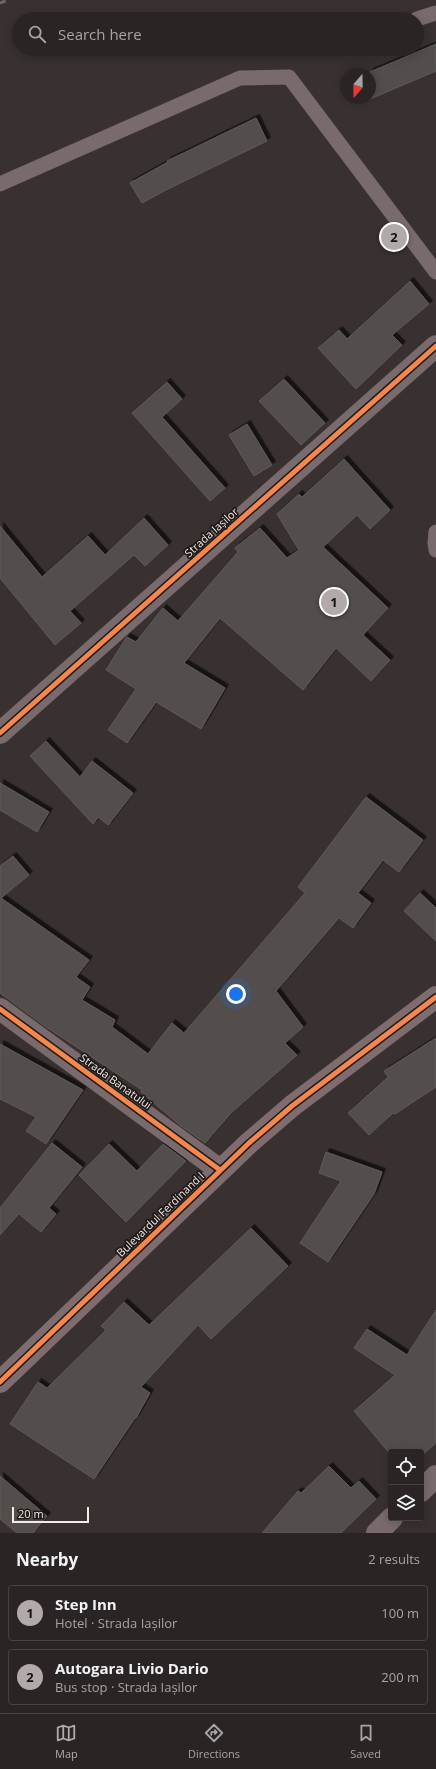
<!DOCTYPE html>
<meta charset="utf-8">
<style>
:root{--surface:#2a2524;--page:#363131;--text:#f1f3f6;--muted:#a5a5a6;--line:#464241;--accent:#b2aaa8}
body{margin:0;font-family:"Open Sans",sans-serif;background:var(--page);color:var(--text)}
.controls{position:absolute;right:12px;bottom:12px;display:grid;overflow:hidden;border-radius:4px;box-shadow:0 2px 10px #0003}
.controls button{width:36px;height:36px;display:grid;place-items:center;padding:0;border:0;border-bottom:1px solid var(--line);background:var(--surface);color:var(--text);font:20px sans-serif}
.compass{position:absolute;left:340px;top:68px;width:36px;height:36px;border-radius:50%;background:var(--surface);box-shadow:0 2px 10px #0003;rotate:200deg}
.scale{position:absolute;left:12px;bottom:10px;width:77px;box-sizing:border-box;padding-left:4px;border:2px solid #f3ebe8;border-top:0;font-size:11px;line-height:14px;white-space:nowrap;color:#f3ebe8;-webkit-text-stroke:3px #1f1917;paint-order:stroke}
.you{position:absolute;left:236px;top:994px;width:14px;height:14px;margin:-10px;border:3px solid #fff;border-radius:50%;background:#1a73e8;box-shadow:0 0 0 6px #1a73e833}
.badge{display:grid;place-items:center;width:26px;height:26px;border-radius:50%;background:var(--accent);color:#111;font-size:13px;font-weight:700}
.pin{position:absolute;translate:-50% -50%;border:2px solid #fff;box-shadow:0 1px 4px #0006}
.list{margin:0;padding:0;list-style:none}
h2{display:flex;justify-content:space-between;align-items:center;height:52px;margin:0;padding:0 16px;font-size:17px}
h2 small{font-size:13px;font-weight:400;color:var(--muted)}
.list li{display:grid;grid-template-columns:26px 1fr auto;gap:12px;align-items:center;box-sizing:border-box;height:56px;margin:0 8px 8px;padding:0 8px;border:1px solid var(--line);border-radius:4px}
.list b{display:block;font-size:15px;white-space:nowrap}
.list p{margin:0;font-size:13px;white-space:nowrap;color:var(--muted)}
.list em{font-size:13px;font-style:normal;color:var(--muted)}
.icon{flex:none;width:22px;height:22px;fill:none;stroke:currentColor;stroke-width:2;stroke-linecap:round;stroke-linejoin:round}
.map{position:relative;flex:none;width:436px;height:1533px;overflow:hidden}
.search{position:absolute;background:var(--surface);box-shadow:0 2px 10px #0003;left:12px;right:12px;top:12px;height:44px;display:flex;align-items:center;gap:10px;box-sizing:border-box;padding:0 14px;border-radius:22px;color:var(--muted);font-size:15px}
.sheet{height:180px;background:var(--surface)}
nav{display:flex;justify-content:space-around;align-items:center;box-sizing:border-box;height:56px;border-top:1px solid var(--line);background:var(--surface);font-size:11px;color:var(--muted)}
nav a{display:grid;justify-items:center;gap:2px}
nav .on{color:var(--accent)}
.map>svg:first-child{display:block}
</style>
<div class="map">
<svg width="436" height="1533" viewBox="0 0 436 1533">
<defs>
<filter id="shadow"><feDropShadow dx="3.5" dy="-3.5" stdDeviation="0" flood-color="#0009"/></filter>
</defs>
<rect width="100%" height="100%" fill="#383130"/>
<path fill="#534e4c" stroke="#5f5a58" filter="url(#shadow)" d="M436 44V71L370 99V72Z
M256 118 267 141 166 190 142 203 130 183 168 162 167 161Z
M410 281 429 304 392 335 402 345 356 389 318 348 339 330 347 339Z
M284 379 325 423 301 445 259 401Z
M167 382 182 399 162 417 225 488 210 501 132 413Z
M247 424 272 465 254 476 229 435Z
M344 459 390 510 370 529 357 515 323 547 388 608 363 635 390 660 371 681 336 648 303 690 220 618 184 663 225 688 201 729 156 702 127 743 108 730 136 689 106 670 126 638 127 637 136 642 163 608 178 621 238 552 235 548 260 528 287 558 299 550 277 514 299 494 302 497Z
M144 518 168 545 145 566 134 555 70 611 81 623 55 645 0 578V526L42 577 88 536 105 555Z
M46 741 80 777 92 761 133 793 108 825 98 817 93 824 30 756Z
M0 783 49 812 37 832 0 810Z
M366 797 423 840 399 872 383 860 358 893 371 903 353 928 339 918 276 991 303 1027 285 1043 297 1055 232 1112 205 1143 181 1126 141 1092 142 1090 46 1027 0 993V866L13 856 29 875 1 898 89 960 76 977 90 987 82 1000 115 1020 112 1027 148 1054 172 1023 184 1033 305 893 298 887Z
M420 893 436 908V941L404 911Z
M436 1038V1087L395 1114 393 1113 369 1135 348 1113 388 1077 384 1071Z
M0 1044 83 1090 46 1144 26 1131 36 1117 0 1099Z
M52 1143 82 1167 49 1208 56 1214 41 1232 19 1214 0 1235V1208Z
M109 1144 137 1171 163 1144 186 1161 126 1222 79 1175Z
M326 1152 382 1172 374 1194 328 1262 300 1243 341 1181 319 1173Z
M251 1228 288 1266 211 1339 198 1325 141 1387 150 1393 136 1418H135L94 1479 10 1424 38 1382 47 1388 106 1330 101 1326 124 1302 149 1325Z
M436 1310V1443L421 1456V1452H391V1455L354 1411 395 1375 354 1348 367 1329 407 1355Z
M329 1466 351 1488 359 1481 376 1499 341 1533H262L298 1491 301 1493Z
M0 1476 47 1516 33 1533H17L0 1519Z"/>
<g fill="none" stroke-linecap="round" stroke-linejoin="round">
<path stroke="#796b6d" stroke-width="15" d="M417 19 436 13
M0 184 240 78 289 77 436 272
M436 532 435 543 436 550"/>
<path stroke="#796b6d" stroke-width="22" d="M0 1009 220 1170
M421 1491 436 1476
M377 1533 392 1518"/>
<path stroke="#796b6d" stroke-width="22" d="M0 733 436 346"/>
<path stroke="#7e6c6f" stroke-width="22" d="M0 1382 249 1143 292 1106 436 997"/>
<path stroke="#6f6766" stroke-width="3" stroke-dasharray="6 3" stroke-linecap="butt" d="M0 3 8 0"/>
<g stroke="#1f1917" stroke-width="8">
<path id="cycleway" d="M0 733 436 346
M0 1009 220 1170
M0 1382 249 1143 292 1106 436 997"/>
</g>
<use href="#cycleway" stroke="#f5874c" stroke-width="5"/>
</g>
<g text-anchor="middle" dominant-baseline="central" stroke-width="3.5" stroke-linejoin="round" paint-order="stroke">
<g font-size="11" fill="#f3ebe8" stroke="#1f1917">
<text transform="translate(211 532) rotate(-42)">Strada Iașilor</text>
<text transform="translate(116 1081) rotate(36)">Strada Banatului</text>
<text transform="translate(160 1214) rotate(-44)">Bulevardul Ferdinand I</text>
</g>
</g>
</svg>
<div class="controls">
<button><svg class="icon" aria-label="locate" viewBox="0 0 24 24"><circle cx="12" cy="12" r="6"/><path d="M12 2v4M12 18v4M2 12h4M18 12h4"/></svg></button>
<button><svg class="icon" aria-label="layers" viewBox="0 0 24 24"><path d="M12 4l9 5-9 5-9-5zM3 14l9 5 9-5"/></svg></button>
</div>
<svg class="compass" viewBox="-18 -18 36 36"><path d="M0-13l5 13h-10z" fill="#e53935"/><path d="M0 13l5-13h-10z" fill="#a5a5a6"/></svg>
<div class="scale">20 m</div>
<div class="you"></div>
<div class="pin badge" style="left:334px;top:602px">1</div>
<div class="pin badge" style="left:394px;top:237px">2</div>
<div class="search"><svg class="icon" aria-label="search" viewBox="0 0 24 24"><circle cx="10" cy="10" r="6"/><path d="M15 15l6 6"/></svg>Search here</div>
</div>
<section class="sheet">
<h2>Nearby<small>2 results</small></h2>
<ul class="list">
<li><span class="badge">1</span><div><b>Step Inn</b><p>Hotel · Strada Iașilor</p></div><em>100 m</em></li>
<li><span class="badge">2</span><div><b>Autogara Livio Dario</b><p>Bus stop · Strada Iașilor</p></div><em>200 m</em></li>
</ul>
</section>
<nav>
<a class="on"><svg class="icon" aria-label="map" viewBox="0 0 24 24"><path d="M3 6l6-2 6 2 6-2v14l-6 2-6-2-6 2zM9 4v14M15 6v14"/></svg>Map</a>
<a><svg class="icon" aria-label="directions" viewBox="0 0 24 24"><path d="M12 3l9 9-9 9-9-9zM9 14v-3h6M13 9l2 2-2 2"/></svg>Directions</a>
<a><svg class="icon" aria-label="saved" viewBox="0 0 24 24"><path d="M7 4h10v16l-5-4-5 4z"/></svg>Saved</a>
</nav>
